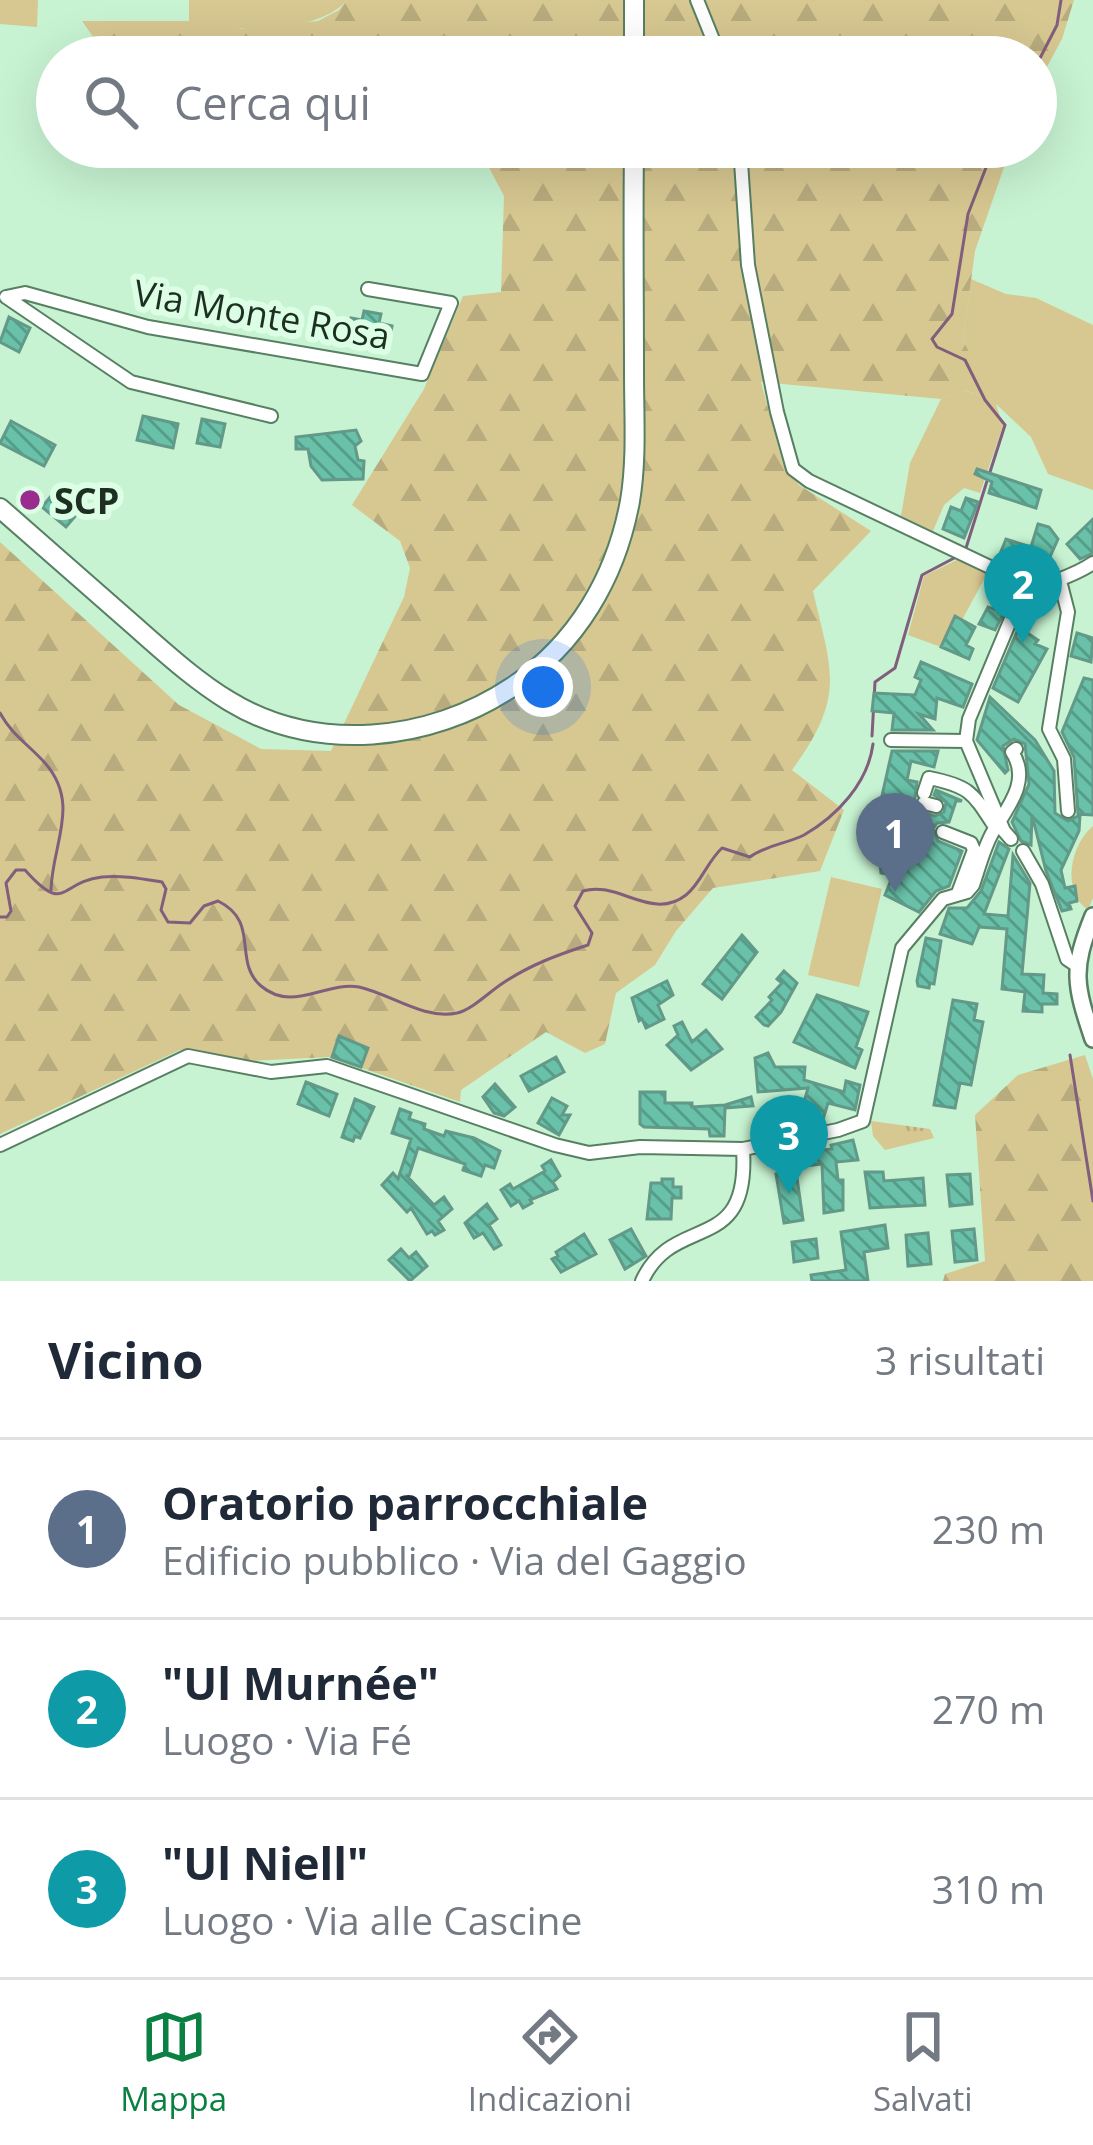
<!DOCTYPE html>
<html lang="it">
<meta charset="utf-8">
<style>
:root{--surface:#fff;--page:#f2f2f3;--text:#1f2937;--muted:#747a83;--line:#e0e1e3;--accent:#0b8043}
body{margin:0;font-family:"Open Sans",sans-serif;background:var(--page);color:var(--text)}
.you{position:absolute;left:543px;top:687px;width:42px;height:42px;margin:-30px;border:9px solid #fff;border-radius:50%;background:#1a73e8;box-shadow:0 0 0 18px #1a73e833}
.badge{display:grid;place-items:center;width:78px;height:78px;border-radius:50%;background:var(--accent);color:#fff;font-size:39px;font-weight:700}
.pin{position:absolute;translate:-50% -99px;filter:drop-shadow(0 3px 6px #0008)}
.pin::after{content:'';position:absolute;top:63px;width:42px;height:36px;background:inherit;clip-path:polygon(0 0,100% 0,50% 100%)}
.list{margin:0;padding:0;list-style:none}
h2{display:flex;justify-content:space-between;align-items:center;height:156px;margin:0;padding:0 48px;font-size:51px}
h2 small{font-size:39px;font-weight:400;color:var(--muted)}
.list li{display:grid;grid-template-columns:78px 1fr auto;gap:36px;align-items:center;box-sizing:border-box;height:180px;padding:0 48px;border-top:3px solid var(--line)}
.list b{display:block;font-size:45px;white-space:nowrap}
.list p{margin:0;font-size:39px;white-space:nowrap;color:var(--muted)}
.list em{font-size:39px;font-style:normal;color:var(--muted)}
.icon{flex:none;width:66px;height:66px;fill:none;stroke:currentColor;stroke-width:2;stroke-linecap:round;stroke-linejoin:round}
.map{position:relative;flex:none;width:1093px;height:1281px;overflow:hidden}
.search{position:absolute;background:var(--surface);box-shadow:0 12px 48px #0002;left:36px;right:36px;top:36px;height:132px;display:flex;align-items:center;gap:30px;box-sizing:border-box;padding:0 42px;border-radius:66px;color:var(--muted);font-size:45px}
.sheet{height:696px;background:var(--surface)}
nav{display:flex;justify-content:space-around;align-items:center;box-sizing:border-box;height:168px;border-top:3px solid var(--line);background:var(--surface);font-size:33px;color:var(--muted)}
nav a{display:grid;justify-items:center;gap:6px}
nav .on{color:var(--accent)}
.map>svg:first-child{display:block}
</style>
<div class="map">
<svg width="1093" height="1281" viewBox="0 0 1093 1281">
<defs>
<pattern id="forest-firs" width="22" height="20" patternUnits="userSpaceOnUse" patternTransform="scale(3)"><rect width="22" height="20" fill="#d7c791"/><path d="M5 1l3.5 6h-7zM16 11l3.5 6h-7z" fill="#b8ab7d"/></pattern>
<pattern id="park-tufts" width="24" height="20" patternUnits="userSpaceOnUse" patternTransform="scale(3)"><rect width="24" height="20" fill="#d7c791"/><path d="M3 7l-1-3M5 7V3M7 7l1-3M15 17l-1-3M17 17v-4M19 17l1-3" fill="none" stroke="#b8ab7d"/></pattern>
<pattern id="building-back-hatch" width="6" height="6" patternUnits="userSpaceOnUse" patternTransform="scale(3)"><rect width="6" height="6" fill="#68c1a8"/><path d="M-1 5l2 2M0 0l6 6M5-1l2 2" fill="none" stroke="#559d88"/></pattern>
</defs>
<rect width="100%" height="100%" fill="#c7f3d2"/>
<path fill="#d7c791" d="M0 0H38L37 27 0 24Z
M189 0H347C328 24 268 33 238 28 221 26 207 21 189 21Z
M971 279 1006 294 1036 298 1093 325V490L1048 474 1031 437 996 404 1003 426 980 493 964 488 944 505 933 531 901 516 910 463 941 399 964 390 993 400 963 340Z
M961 558 988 572 962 620 954 617 941 647 908 635 924 576Z
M1093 826V898L1088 910C1062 892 1069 846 1093 826Z
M831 877 882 889 859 987 808 975Z"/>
<path fill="url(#forest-firs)" d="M347 0H1074L1062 39 1036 87V57H107L82 21H211L242 29 318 21 339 10Z
M478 147H1011L975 251 963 340 994 401 965 390 941 399 761 382 783 464 799 485 871 531 813 591C832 673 846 696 792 770L844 810 820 871 713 888 676 931 655 965 616 993 605 1044 585 1053 546 1032 461 1090 460 1102 330 1057 251 1061 180 1050 0 1134V542L179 705 261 749 331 751 404 597 410 568 400 541 352 505 424 389 463 296 501 292 504 196Z
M1085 1055 1093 1079V1281H943L945 1274 985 1261 975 1115 1018 1075Z"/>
<path fill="url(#park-tufts)" d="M871 1121 930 1129 934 1138 885 1150 873 1136Z"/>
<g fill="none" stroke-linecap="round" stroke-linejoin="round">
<path stroke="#815f7c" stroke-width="3" d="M1036 66 1057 25 1061 0
M990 472 1005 425 985 400 965 360 937 347 932 339 952 314 968 214 994 147
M966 548 987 481
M0 713C11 734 29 745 45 763 81 804 52 844 51 890
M872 736 875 682 895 668 922 575 958 556
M0 917H7L11 911 6 883 16 870H25C66 916 59 882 102 877 122 875 143 879 162 882L166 889 161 910 168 922 190 923 204 906 218 901C261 922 232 961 261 986 293 1013 325 981 359 987 391 994 423 1020 457 1013 473 1009 489 992 503 983 530 965 557 955 588 945L592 933 575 906 583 891C618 880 652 922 686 895 701 883 707 862 722 848L750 857C766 845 786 844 804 835 837 816 868 783 873 744
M1070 1055 1093 1201"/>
</g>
<path fill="url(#building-back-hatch)" stroke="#629988" stroke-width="3" fill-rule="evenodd" d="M364 311 381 314 379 323 392 326 388 349 358 343 359 337 347 335 351 318 362 320Z
M9 317 30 328 19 352 0 342Z
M143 416 178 424 173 448 137 440Z
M202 419 225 424 220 447 197 443Z
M11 421 55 445 44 466 0 443Z
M356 430 361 441 355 446 358 460 364 461 363 479 322 480 311 466 308 449H296V437Z
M977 469 1041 490 1036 508 989 493 992 482 975 474Z
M51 496 77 514 66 527 42 507Z
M966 498 978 502 964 538 943 529 951 507 961 511Z
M1093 519V553L1080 559 1067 544Z
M1038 524 1049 527 1058 539 1042 575 1037 578 998 559 1006 539 1031 547Z
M1004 585 1015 591 995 630 979 624 988 607 994 609Z
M955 616 975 627 966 645 973 649 969 659 941 647Z
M1022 620 1028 624 1026 632 1038 640 1035 644 1047 649 1018 702 993 688Z
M1077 633 1093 638 1091 662 1071 656Z
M921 662 972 684 963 707 937 698 935 719 919 714 933 730H892L894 713 872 711 874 693 915 695 921 680 915 677Z
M1084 678 1093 680V815L1078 814 1074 757 1062 732Z
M990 697 1035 740 1054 771 1055 813 1068 821 1080 815 1079 831 1061 870 1065 888 1075 886 1077 901 1069 903 1071 909 1062 911 1046 871 1032 815 1031 845 1021 841 1012 822 1029 784 1025 744 1014 739 1003 746 1008 770 1005 773 977 740Z
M892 751H938L934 767 911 761 907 780 917 782 914 805 918 811 935 816 944 812 946 802 934 795 936 790 962 801H956L949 822 937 823 933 829 938 841 962 851 949 886 936 891 919 912 885 895 893 875 881 873 874 810 879 809ZM896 822 932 829 924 853 900 850Z
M999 842 1009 849 984 914 1008 916 1013 855 1030 883 1022 974 1044 975 1043 993 1057 994V1004H1042V1012L1023 1011 1025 992 1002 989 1007 929 979 927 972 944 940 934 949 908H967L981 891Z
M742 935 757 952 722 999 703 984Z
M926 938 941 941 934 984 930 983 929 988 918 986 917 981Z
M784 971 797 983 781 1012 768 1026 764 1025 756 1017 772 1000 769 997 782 983 777 979Z
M667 981 673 995 658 1005 664 1019 646 1028 642 1019 639 1021 632 998Z
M817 995 868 1012 856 1047 862 1050 855 1068 794 1042Z
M953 1000 977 1004 974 1020 983 1022 971 1085 960 1083 955 1108 934 1105Z
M682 1022 692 1042 706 1030 722 1049 691 1070 667 1045 678 1035 674 1026Z
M339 1036 368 1048 361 1067 332 1057Z
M768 1053 775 1067H805L804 1080 844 1092 846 1081 860 1085 855 1110 828 1103 822 1123 807 1125 809 1119 800 1116 808 1088 758 1092 755 1058Z
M556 1057 564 1072 529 1091 521 1076Z
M306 1082 337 1094 329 1116 298 1104Z
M495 1084 515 1107 504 1116 494 1113 483 1097Z
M640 1092H665V1103H692V1107L725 1105 751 1097 753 1106 725 1108 724 1136H710L709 1129 644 1127 640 1124Z
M552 1098 567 1106 562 1115H570L559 1135 538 1123Z
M355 1099 374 1107 360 1138 355 1136 353 1141 342 1137Z
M400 1109 411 1113 409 1119 425 1124 424 1129 444 1136 446 1131 474 1138 500 1151 494 1168 485 1165 481 1176 463 1170 465 1164 418 1148 409 1176 406 1175 434 1205 444 1197 452 1209 438 1221 444 1230 435 1235 432 1231 427 1234 411 1208 407 1212 382 1185 393 1173 398 1179 411 1139 392 1133Z
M853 1140 858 1160 836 1162 838 1180H843V1210L824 1213 822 1164 795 1167 792 1153 832 1149 831 1145Z
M551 1160 560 1176 553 1182 557 1189 530 1200 532 1203 523 1208 519 1201 511 1206 501 1190 510 1184 513 1189 545 1171 542 1166Z
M796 1171 803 1220 784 1223 776 1174Z
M865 1172H883L884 1181 923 1178 925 1205 870 1208Z
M970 1174 972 1204 950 1206 947 1175Z
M662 1179H673V1187H681V1198H672L671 1219H647L651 1183H662Z
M487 1204 497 1219 489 1225 501 1245 494 1249 483 1233 474 1238 465 1223Z
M885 1225 888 1248 864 1252 868 1281H812L811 1275 846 1270 841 1232Z
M631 1229 646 1256 625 1269 610 1240Z
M974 1229 977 1260 955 1262 952 1231Z
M928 1233 931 1264 908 1266 906 1235Z
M584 1234 596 1254 561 1272 552 1259 558 1256 556 1252Z
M816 1239 818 1258 794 1262 792 1242Z
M401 1249 409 1258 416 1252 427 1266 410 1281 389 1260Z"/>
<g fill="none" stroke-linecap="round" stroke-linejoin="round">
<g stroke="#577f62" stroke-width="16">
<path id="minor" d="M697 0 720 57
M740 147 748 265 777 412 793 469 809 481 1034 588
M6 297 25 293 148 327 422 374 451 303 368 289
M6 297 131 382 271 416
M1060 581 1068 612 1049 729 1064 759 1068 811
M891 740 966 741
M966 741 969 719 1018 602C1040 582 1069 580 1093 563
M966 741 1004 831 1011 839
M924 793 929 778C970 786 973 793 995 827
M924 803 936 806
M943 832 971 843 974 850 958 893
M1023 851 1042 884 1067 959 1076 965
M0 1145 188 1056 271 1072 327 1066 555 1145 589 1153 640 1147 743 1149 838 1130 863 1121 902 948 943 899 967 892 973 885C979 868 984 846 994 830 1008 807 1031 780 1012 752L1016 749
M642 1281C674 1211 750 1258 743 1149"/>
</g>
<g stroke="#577f62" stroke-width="20">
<path id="tertiary" d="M1093 916C1071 970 1075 985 1093 1039"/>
</g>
<g stroke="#577f62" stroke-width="22">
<path id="primary" d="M634 57V0
M0 508C43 546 87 584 130 622 162 650 193 679 229 701 316 754 430 742 512 687 577 644 616 577 630 501 637 460 634 416 634 374 634 298 633 223 634 147"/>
</g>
<use href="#minor" stroke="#fff" stroke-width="12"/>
<use href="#tertiary" stroke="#fff" stroke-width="15"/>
<use href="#primary" stroke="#fff" stroke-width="18"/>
</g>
<circle fill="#992c8c" stroke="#dbfee4" stroke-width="4.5" cx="30" cy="500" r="12"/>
<g text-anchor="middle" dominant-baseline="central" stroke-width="12" stroke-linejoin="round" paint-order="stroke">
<g font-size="36" fill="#1d2f22" stroke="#dbfee4">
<text transform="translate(262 314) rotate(10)">Via Monte Rosa</text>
</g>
<g font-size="36" font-weight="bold" fill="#1d2f22" stroke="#dbfee4" text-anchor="start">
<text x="54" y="500">SCP</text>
</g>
</g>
</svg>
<div class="you"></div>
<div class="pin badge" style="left:895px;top:892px;background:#5c6f8a">1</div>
<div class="pin badge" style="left:1023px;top:643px;background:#0f9aa8">2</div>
<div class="pin badge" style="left:789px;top:1194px;background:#0f9aa8">3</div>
<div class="search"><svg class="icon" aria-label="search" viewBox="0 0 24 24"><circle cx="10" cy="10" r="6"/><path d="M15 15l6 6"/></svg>Cerca qui</div>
</div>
<section class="sheet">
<h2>Vicino<small>3 risultati</small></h2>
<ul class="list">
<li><span class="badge" style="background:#5c6f8a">1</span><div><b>Oratorio parrocchiale</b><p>Edificio pubblico · Via del Gaggio</p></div><em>230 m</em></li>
<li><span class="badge" style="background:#0f9aa8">2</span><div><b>&quot;Ul Murnée&quot;</b><p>Luogo · Via Fé</p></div><em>270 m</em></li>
<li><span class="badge" style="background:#0f9aa8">3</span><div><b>&quot;Ul Niell&quot;</b><p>Luogo · Via alle Cascine</p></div><em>310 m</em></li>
</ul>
</section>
<nav>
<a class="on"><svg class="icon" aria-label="map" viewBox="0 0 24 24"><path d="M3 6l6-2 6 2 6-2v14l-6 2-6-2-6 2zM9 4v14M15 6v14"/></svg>Mappa</a>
<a><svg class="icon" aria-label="directions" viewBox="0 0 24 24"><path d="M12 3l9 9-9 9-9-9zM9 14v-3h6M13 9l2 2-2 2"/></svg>Indicazioni</a>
<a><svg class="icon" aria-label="saved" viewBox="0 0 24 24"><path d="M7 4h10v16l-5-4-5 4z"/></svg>Salvati</a>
</nav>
